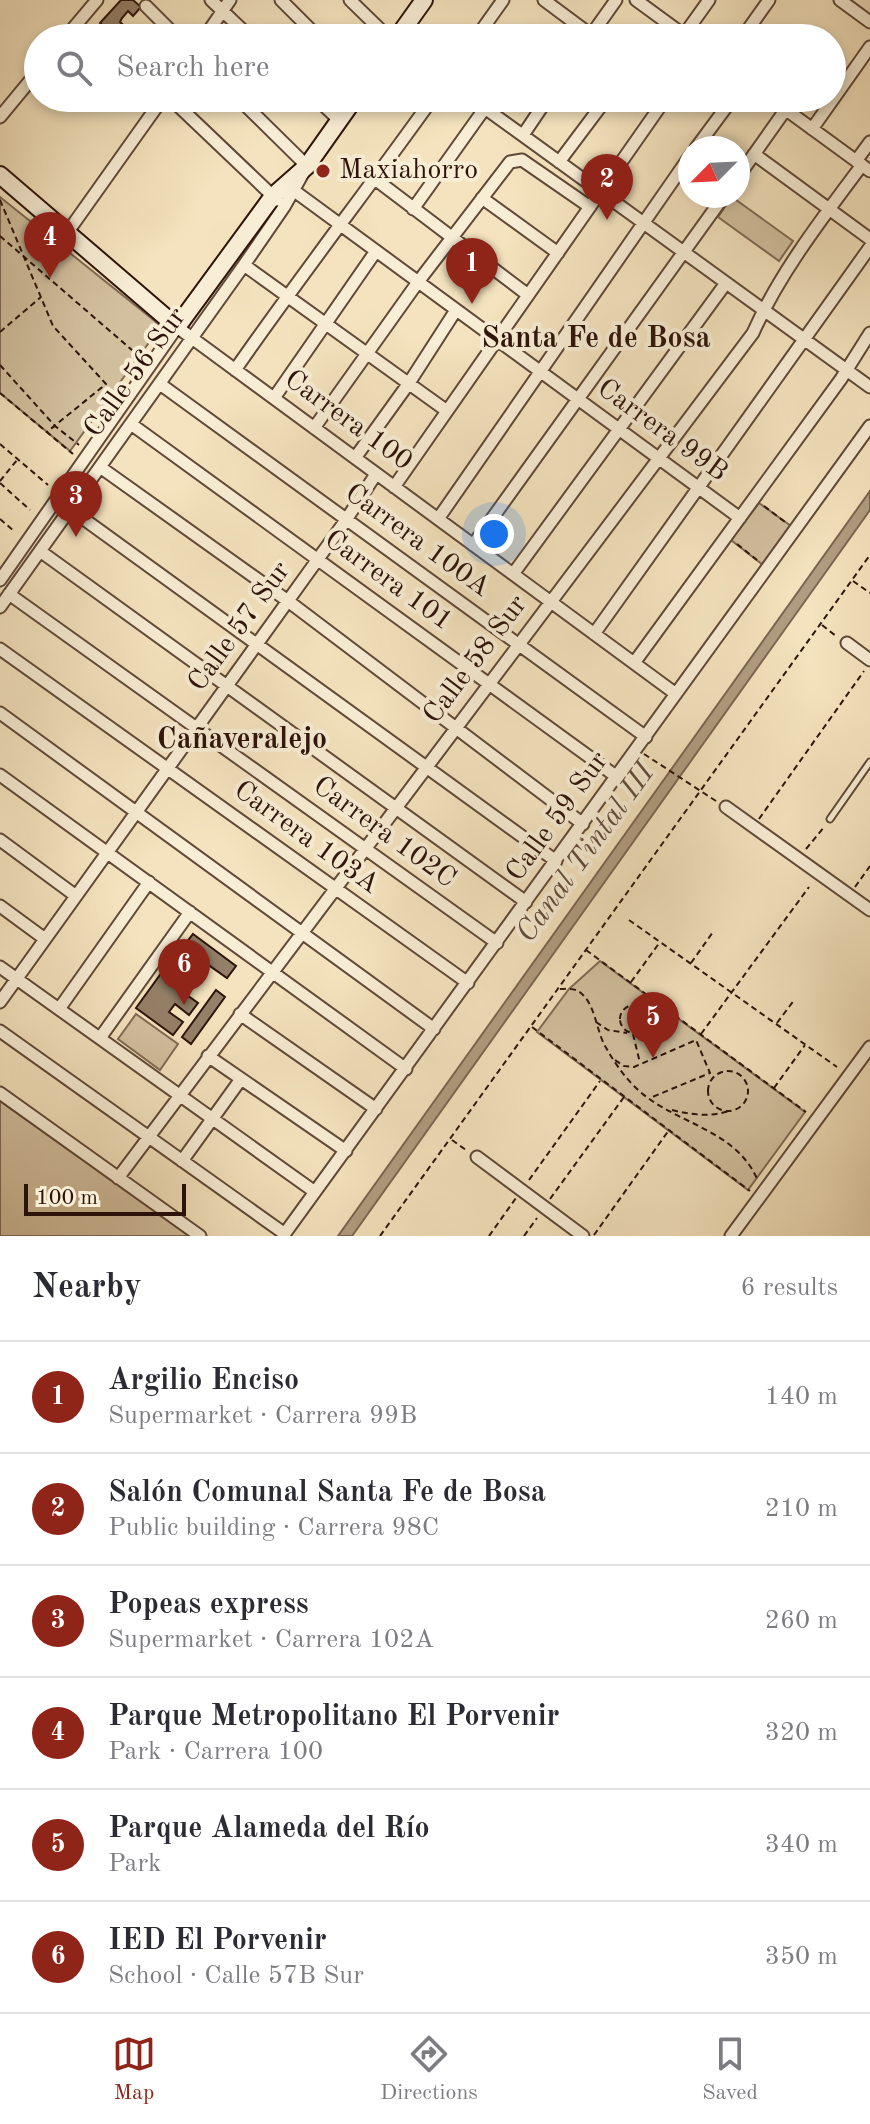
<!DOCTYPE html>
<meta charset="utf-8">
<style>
:root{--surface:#fff;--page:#f2f2f3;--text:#2b2b33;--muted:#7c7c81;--line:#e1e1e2;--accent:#8f2418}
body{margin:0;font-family:"Old Standard TT",serif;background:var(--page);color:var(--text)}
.compass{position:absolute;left:678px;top:136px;width:72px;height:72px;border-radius:50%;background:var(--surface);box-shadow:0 4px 12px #0003;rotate:246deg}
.scale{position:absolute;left:24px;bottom:20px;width:162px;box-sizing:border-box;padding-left:8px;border:4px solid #2d140a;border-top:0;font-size:22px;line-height:28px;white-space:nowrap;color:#2d140a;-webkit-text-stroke:6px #f8edd5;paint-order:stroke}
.you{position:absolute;left:494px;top:534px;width:28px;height:28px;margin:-20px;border:6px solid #fff;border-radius:50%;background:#1a73e8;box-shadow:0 0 0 12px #1a73e833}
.badge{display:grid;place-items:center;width:52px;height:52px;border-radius:50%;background:var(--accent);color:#fff;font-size:26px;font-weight:700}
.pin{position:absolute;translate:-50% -66px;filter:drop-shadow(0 2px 4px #0008)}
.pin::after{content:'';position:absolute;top:42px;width:28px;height:24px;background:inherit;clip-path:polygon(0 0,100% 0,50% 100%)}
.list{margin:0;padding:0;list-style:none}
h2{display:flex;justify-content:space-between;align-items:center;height:104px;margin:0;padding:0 32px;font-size:34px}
h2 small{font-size:26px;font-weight:400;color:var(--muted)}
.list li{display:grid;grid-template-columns:52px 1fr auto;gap:24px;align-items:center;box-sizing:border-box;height:112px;padding:0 32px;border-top:2px solid var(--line)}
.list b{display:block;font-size:30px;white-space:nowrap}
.list p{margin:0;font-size:26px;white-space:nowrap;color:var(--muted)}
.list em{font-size:26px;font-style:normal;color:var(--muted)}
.icon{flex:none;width:44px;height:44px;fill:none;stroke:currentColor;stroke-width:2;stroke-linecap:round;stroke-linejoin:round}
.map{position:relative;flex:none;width:870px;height:1236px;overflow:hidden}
.search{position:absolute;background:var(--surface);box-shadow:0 4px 12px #0003;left:24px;right:24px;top:24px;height:88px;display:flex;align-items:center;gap:20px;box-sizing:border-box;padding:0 28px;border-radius:44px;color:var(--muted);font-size:30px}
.sheet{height:776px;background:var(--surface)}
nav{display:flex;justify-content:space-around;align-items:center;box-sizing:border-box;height:112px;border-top:2px solid var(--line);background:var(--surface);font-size:22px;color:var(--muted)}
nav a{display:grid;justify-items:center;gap:4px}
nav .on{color:var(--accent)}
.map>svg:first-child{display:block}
</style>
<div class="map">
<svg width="870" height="1236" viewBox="0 0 870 1236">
<rect width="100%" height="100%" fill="#f4e3be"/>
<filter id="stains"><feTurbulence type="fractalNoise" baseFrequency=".0025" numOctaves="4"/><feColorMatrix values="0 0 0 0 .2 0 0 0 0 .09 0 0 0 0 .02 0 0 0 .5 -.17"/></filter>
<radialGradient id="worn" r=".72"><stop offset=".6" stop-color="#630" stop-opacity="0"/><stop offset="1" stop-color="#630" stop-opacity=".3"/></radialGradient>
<path fill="#d2c09f" stroke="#806a54" stroke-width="2" d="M0 197 161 326 70 451 0 393Z
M732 197 793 241 779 261 718 217Z
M759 503 791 526 763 565 731 540Z
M600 961 805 1112 748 1190 537 1032 569 989Z
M136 1014 178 1044 160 1070 118 1039Z
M0 1101 190 1236H0Z"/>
<path fill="#b09d81" stroke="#7c6651" stroke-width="2" d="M870 491V510L352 1236H338Z"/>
<path fill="#948068" stroke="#2d140a" stroke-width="2" d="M121 0H133L141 7 133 16 128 11 122 18 120 22 128 29 117 38 100 23Z
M193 934 236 966 227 978 183 947Z
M178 950 191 960 173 985 198 1003 189 1015 175 1004 169 1012 183 1022 173 1035 136 1008Z
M216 990 225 997 191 1044 182 1037Z"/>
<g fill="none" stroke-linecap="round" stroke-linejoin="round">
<g stroke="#5f4837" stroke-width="9">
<path id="lane" d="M830 819 870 762"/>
</g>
<g stroke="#5f4837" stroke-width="15">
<path id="street" d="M211 0 251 38
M281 0 319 38
M350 0 389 38
M544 0 595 38
M636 0 688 38
M840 0 870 22
M146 6 178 38
M684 35 709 0
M65 38 97 0
M204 38 230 0
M476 38 503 0
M589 38 616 0
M742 38 769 0
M170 98 277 200
M316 98 339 120
M471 98 870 387
M770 98 870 171
M0 117 38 71
M812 129 870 47
M523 135 548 98
M696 148 733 98
M754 154 870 239
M856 161 870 142
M559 162 607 98
M738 177 786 109
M375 179 528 295
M289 187 740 518
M482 198 558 253
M413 209 485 108
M67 233 163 98
M244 265 447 411
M235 370C299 278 368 189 433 98
M160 384 646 737
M274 398 376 251
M131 424 617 777
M314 428 418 282 510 162 522 160 590 207
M355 458 409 383 456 310
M100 467 288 601 583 824
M394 487 666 98
M70 509 556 861
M438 519 690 156
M473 545 724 196
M40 551 526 902
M513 574 726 283
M0 580 177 327 676 694
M9 594 497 943
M0 607 244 265 284 207 307 166 238 98
M594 634 870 247
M847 643 870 660
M0 649 468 983
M634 663 841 379 870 333
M0 713 434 1029
M0 775 406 1069
M726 807 870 910
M0 840 76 896
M0 906 45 939
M0 967 315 1192
M0 1002 346 520 376 474
M59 1009 149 882
M240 1014 376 1109
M0 1031 285 1234
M100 1038 190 912
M208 1056 346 1151
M0 1093 200 1236
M477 1157 583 1236
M182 1161 241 1079
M118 1178 753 333C779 274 823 217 862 165
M283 1236 870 426
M731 1236 870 1047"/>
</g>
<g stroke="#2d140a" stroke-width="20">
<path id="secondary" d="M397 38 424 0
M0 175 177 327 273 196 307 166 355 98"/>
</g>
<path stroke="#2d140a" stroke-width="2" stroke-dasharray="6 4" stroke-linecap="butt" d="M93 25 107 38
M0 200 53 326 106 384 47 432
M0 236 140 357
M0 332 41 297
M0 365 55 426 79 445
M0 393 73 454
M0 444 48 485
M0 481 17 460
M0 483 30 510
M764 506 785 522
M0 519 14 531
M737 544 757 560
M853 581 870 593
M822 625 836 636
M644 754 716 801
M759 819 864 671
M806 849 825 826
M855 887 870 866
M629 920 837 1067
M586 950 806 1112
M691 963 713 932
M631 982 660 942
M560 989C566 989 573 988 578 991 595 1001 596 1030 605 1046 613 1060 622 1074 634 1086 671 1124 736 1127 758 1181
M620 1019a14 14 0 1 1 28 0a14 14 0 1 1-28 0Z
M596 1022 608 1030 627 1033
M777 1023 795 999
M532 1027 750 1191
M633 1034 640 1063
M701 1034 809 887
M615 1060 624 1066 634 1067 696 1040 710 1073 650 1098
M708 1091a20 20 0 1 1 40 0a20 20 0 1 1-40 0Z
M774 1088 805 1045
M672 1110C692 1115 710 1117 729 1111
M452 1140 466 1150
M529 1180 600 1081
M550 1199 624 1097
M594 1235 669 1130
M380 1236 870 555
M489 1236 516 1198
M524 1236 537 1218"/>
<use href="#lane" stroke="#f8edd5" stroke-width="5"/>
<use href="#street" stroke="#f8edd5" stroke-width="11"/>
<use href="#secondary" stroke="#f8edd5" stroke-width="16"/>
</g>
<circle fill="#8f2418" stroke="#f8edd5" stroke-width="3" cx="323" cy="171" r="8"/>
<g text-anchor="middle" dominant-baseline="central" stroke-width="8" stroke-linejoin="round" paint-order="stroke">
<g font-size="28" fill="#2d140a" stroke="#f8edd5" text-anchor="start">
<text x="339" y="171">Maxiahorro</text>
</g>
<g font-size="28" fill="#2d140a" stroke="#f8edd5">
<text transform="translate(136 373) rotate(-54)">Calle 56 Sur</text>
<text transform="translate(348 421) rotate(36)">Carrera 100</text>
<text transform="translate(662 431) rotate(36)">Carrera 99B</text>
<text transform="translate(417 541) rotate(36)">Carrera 100A</text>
<text transform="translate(388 581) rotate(36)">Carrera 101</text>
<text transform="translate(240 627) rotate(-54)">Calle 57 Sur</text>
<text transform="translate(476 660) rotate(-53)">Calle 58 Sur</text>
<text transform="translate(558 817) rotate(-54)">Calle 59 Sur</text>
<text transform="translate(384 833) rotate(36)">Carrera 102C</text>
<text transform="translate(306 838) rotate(36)">Carrera 103A</text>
</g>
<g font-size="30" font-weight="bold" fill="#2d140a" stroke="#f8edd5">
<text x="596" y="339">Santa Fe de Bosa</text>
<text x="242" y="740">Cañaveralejo</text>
</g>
<g font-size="30" font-style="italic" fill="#614b3a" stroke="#f8edd5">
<text transform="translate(586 853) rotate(-54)">Canal Tintal III</text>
</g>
</g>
<rect width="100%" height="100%" filter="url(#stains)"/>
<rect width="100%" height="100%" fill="url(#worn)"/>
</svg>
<svg class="compass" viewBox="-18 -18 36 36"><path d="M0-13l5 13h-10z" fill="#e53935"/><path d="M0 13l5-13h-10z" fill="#7c7c81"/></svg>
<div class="scale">100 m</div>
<div class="you"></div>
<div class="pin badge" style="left:472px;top:304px">1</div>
<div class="pin badge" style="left:607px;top:220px">2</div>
<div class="pin badge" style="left:76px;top:537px">3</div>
<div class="pin badge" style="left:50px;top:278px">4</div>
<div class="pin badge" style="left:653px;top:1058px">5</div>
<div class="pin badge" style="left:184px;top:1005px">6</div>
<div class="search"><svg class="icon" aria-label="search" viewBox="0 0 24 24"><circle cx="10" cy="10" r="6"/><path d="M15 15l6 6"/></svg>Search here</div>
</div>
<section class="sheet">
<h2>Nearby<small>6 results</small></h2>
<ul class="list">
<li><span class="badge">1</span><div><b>Argilio Enciso</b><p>Supermarket · Carrera 99B</p></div><em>140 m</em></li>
<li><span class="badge">2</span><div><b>Salón Comunal Santa Fe de Bosa</b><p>Public building · Carrera 98C</p></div><em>210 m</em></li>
<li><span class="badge">3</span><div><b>Popeas express</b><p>Supermarket · Carrera 102A</p></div><em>260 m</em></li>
<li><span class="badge">4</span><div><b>Parque Metropolitano El Porvenir</b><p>Park · Carrera 100</p></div><em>320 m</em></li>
<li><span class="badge">5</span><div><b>Parque Alameda del Río</b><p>Park</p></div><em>340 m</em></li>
<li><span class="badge">6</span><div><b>IED El Porvenir</b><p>School · Calle 57B Sur</p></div><em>350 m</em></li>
</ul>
</section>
<nav>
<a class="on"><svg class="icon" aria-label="map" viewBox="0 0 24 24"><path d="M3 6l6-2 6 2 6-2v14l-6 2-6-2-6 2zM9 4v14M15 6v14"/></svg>Map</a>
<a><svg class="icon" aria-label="directions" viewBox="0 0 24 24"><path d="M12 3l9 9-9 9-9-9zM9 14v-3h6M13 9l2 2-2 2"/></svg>Directions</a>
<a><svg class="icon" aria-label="saved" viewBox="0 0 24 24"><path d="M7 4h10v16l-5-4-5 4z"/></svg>Saved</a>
</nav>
